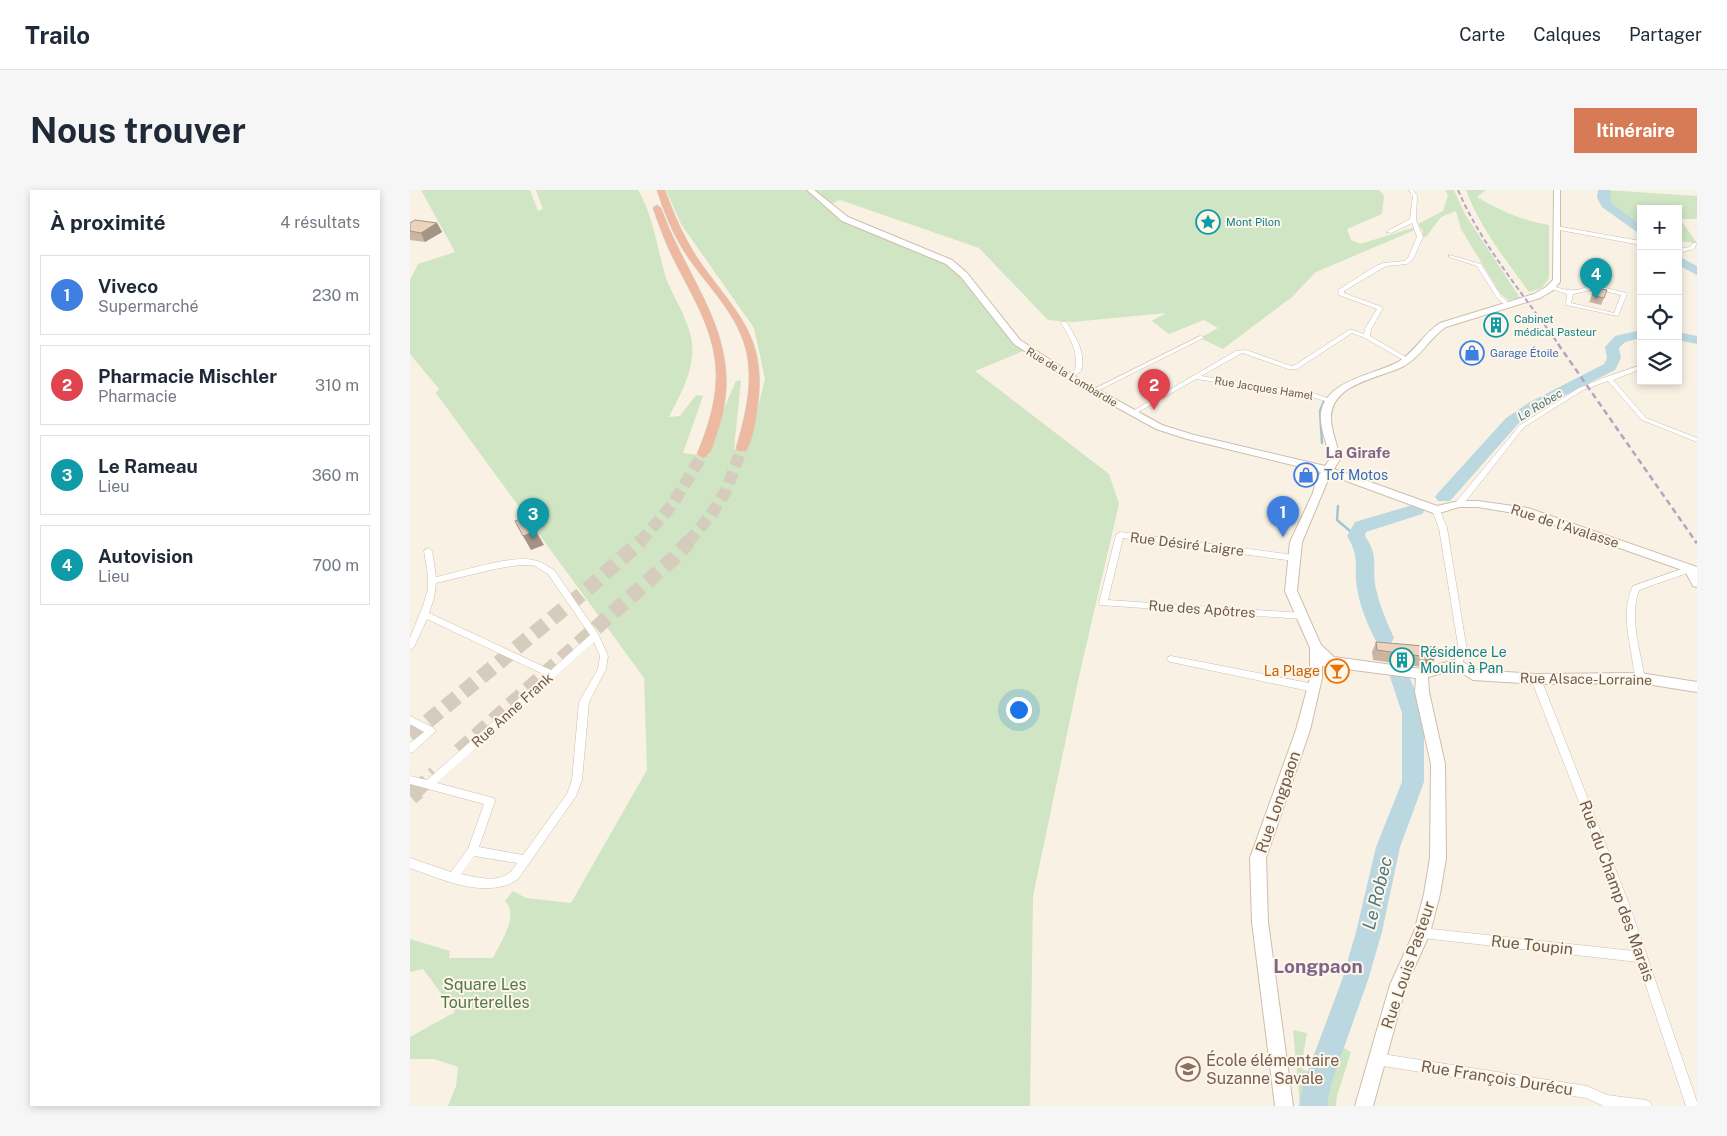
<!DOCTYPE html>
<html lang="fr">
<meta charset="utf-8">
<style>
:root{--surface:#fff;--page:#f6f6f7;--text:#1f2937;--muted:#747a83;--line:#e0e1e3;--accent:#d67b56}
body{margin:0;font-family:"Public Sans",sans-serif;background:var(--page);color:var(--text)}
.controls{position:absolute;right:15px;top:15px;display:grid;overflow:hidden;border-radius:0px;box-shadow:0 2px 8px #0003}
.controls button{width:45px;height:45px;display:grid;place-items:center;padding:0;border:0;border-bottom:1px solid var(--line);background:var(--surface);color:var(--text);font:25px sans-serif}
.you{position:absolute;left:608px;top:519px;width:18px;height:18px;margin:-12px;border:4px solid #fff;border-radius:50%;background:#1a73e8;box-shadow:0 0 0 8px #1a73e833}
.badge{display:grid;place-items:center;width:32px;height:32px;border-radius:50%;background:var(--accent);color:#fff;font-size:16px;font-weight:700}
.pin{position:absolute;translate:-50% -41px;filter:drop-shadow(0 1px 2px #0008)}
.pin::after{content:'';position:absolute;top:26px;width:18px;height:15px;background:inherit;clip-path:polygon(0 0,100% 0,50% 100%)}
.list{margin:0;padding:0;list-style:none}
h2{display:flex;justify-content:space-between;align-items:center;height:65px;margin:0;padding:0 20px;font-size:21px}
h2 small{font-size:16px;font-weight:400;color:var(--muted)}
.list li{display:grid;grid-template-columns:32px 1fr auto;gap:15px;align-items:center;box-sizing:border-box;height:80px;margin:0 10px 10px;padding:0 10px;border:1px solid var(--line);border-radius:0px}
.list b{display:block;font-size:19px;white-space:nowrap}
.list p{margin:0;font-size:16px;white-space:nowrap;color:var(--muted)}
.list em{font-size:16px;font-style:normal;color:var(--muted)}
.icon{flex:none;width:28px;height:28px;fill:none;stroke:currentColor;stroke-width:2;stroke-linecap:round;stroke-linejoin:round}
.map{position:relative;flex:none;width:1287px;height:916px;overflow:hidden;border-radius:0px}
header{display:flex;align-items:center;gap:30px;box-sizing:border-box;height:70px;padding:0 25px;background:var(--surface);border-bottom:1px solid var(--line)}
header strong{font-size:24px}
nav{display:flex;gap:28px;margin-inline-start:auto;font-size:18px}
.intro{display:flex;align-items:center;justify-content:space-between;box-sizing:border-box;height:120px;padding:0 30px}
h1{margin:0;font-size:35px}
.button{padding:12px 22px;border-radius:0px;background:var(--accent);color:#fff;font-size:18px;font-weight:700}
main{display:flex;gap:30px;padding:0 30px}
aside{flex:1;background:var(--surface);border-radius:0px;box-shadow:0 2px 8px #0003}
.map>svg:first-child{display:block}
</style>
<header>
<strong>Trailo</strong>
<nav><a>Carte</a><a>Calques</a><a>Partager</a></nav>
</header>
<div class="intro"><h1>Nous trouver</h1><a class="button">Itinéraire</a></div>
<main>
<aside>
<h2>À proximité<small>4 résultats</small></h2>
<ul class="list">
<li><span class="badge" style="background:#3f7fe0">1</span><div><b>Viveco</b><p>Supermarché</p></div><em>230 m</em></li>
<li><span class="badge" style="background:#e0444e">2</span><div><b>Pharmacie Mischler</b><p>Pharmacie</p></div><em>310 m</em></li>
<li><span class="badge" style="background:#0f9aa8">3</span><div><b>Le Rameau</b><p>Lieu</p></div><em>360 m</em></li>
<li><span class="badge" style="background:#0f9aa8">4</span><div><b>Autovision</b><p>Lieu</p></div><em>700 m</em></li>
</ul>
</aside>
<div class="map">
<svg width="1287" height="916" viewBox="0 0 1287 916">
<rect width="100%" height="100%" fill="#f9f2e4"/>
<path fill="#cfe5c4" d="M11 0H120L128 21 133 19 126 0H228C244 27 247 59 256 88 265 112 286 139 282 167 280 189 268 208 259 227L270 226 286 205 293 206 273 263 298 266 312 223 326 191 331 190 324 259 338 257 355 189 344 138 271 34 256 0H969L974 6 972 24 937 39 941 50 950 54 1002 38 1005 40 906 82 882 107 813 159 790 148 808 138 794 130 759 144 742 131 756 123 663 132 638 130 569 58 430 10 418 15 440 30 534 68 563 98 585 130 618 159 565 181 699 284 709 314 670 482 623 706 620 916H38L46 896 48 877 24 869H0V847L45 822 13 779 0 782V749L40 761 39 768H83C90 753 110 725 95 711L103 701 116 708 161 713 237 580 234 488 26 203 29 199 0 164V90L8 74 45 62Z
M1035 0H1044L1055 24 1110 108 1098 110 1090 103 1051 39 1046 21 1031 27 1016 47H1012L1013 41 1008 34 1033 21 1038 5Z
M1056 0H1076L1067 7C1091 21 1111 30 1139 35V88L1132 98 1119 102C1096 70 1070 38 1056 0Z
M1195 0 1287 6V29H1270L1287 53 1268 51V19H1231V35H1224L1195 12Z
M883 840 897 843 891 878 908 887 902 916H890Z
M923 852 941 862 927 906 926 916H905L908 894Z"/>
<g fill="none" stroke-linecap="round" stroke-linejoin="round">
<path stroke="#a2c6d1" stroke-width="2.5" d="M912 253 910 221 914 211
M928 316 927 330 946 346"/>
<path fill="#bbd8e0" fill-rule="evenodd" d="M1188 0H1200L1201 13 1231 35V45L1192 17 1187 8Z
M1268 66 1287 76V85L1268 75Z
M1231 140V148L1215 152 1209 158 1211 168 1205 180 1130 218 1108 234 1040 311H1028L1025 307 1028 303 1096 228 1120 212 1194 174 1197 168 1195 157 1205 146Z
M1268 142 1287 146V154L1268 150Z
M1006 314 1012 316 1015 320 1012 324 956 342 955 346C970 368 961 376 966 399 970 417 977 432 984 448L981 453 974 455 967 453C958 436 950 417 947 398 943 375 951 369 937 346L945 332Z
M990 479 997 481 1014 523V592L990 657 972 742 958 790 921 894 917 916H889L893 894 932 790 946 742 966 657 992 592V523L980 487 983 481Z"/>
<path stroke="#d6ccbe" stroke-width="12" stroke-dasharray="12 6" stroke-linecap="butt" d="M230 352 262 315 293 264
M278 352 301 325 316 301 332 258"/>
<path stroke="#d6ccbe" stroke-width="15" stroke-dasharray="15 8" stroke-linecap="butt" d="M0 546 180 397 231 351
M49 561 265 367 279 351
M6 601 25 583"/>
<path stroke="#d6ccbe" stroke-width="19" stroke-dasharray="19 9" stroke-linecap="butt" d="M0 606 7 600"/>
<g stroke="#cbbdae" stroke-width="1">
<path id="street" d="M999 0H1003L1007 6 1006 30 1013 47 1003 69 997 74 976 76 934 101V103L972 117 973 118 961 139 960 146 999 169V171H995L955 148 942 143 887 179H878L833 163 830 164 791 186 903 203 925 211 922 213 902 207 786 189 725 224H721V222L826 161 836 160 881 176 885 175 939 140H943L954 144 955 139 967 119 929 105 928 100 964 77 973 73 994 71 998 68 1007 47 1002 33 981 43 976 42 1000 29 1003 6Z
M1146 36 1231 51V55L1144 39V37Z
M1283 53H1287L1284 59 1268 63V59L1280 57Z
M1039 65 1071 74 1091 106 1100 114V116H1096L1087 108 1067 76 1039 67Z
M1180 94 1216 103 1217 104 1208 126 1156 115 1157 104 1139 98 1142 96C1156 100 1168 104 1180 94ZM1182 98 1211 105 1204 123 1161 113 1163 104 1181 100Z
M652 132H656C666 147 676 162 671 181L660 189 657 187 665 180C669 163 660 147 651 133Z
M790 146 795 147 685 202H681L680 201Z
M1231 175V179L1203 190 1236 228 1287 248V252L1232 230 1198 191 1173 200 1114 237 1052 316H1046L1045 314 1046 312 1110 235 1169 198 1196 187Z
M1023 318H1029L1037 338 1057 461 1051 476H1045L1044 474 1049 461 1029 338 1022 320Z
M710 342 884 365 888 368 884 371 713 348 698 410 892 423 896 426 892 429 690 415 689 413 706 345Z
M18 358 22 361 26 387C50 382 100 365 123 370 131 371 137 376 144 380L188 444 198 466 196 479 179 512 172 590 166 606 108 689C103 692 99 695 93 696 63 704 28 688 0 678V668L41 682 58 659 74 614 0 594V586L17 590 135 485 17 429 4 457 0 460V448L13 416 18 399V385L14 361ZM109 375H123L138 384 180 445 141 480 19 423 24 408 26 393 85 379ZM184 452 190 466 188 479 169 512 162 590 157 604 113 665 69 657 85 611 84 608 27 593ZM64 666 107 673C105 677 102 681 99 683 87 693 65 687 51 684Z
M1280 376 1283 377 1284 379 1283 381 1229 400C1219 427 1230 461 1235 488L1233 490H1227C1224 483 1223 475 1222 467 1218 444 1212 418 1223 396Z
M761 466 904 494 907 495 909 498 907 501 904 502 761 472 758 471 757 469 758 467Z
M1126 485 1129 487 1131 489 1219 714 1287 912V916H1276L1228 772 1012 748 1008 747 1006 743 1008 739 1012 738 1224 761 1209 714 1121 489 1123 487Z
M0 526 24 538 26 541 3 562 0 563V553L14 542 0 534Z
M966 863 1177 896 1197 905 1236 910 1240 912 1242 916H1194L1176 908 966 875 962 873 960 869 962 865Z"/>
</g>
<g stroke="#cebdac" stroke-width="2">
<path id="secondary" d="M397 0H404L438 27 542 70 557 83 610 150 674 192 752 235 784 245 915 276 920 269C918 256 912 244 911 231 908 191 962 186 988 172 1005 162 1013 144 1030 133L1124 104 1136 97 1143 90 1144 0H1150V92L1142 101 1130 108 1036 137C1020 147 1012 166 994 176 971 188 921 193 921 228 921 242 928 255 930 269L924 279 1027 316 1049 311H1068L1118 318 1287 377V397L1283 396 1275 381 1116 325 1068 317H1049L1026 324 920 285 892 352 887 401 911 455 924 467 1012 479 1048 469 1066 480 1126 484 1230 483 1287 492V502L1230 493 1126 494 1063 490 1046 479 1018 487 1019 502 1035 574 1036 668 1030 704 1020 743 996 796 963 916H945L980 795 1004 742 1014 704 1020 668 1021 574 1005 502 1006 488 912 476V488L900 540 856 668 858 732 883 916H865L842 732 840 668 886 540 900 488V458L875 401 880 352 903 303 906 290 911 282 777 249 746 239 668 196 604 154 551 87 536 74 432 31Z"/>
</g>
<g stroke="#d6d1cd" stroke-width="1">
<path id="highway" d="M247 0H255C263 23 273 45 286 66 324 122 359 144 347 220 345 233 343 249 336 261H328L326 258C335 228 343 195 337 164 329 125 298 97 277 66 264 46 254 23 247 0Z
M247 15 251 18C280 98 339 152 307 243 304 251 302 265 293 268L287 264C297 240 305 216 306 190 308 145 282 106 263 68 255 52 249 35 243 18Z"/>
</g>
<use href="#street" fill="#fff" fill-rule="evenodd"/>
<use href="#secondary" fill="#fff" fill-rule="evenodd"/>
<use href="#highway" fill="#edbaa1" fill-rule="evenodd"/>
<path stroke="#b5a4c1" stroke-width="2" stroke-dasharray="5 3" stroke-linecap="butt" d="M1048 0C1072 56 1114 105 1149 155"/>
<path stroke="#b5a4c1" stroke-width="2.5" stroke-dasharray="6 4" stroke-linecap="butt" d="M1148 154 1286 352"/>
<path stroke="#b5a4c1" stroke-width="3" stroke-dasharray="8 5" stroke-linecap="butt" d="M1285 351 1287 353"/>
</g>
<path fill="#cab5a3" d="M0 33H27L32 42 15 52 0 50Z
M1185 98 1194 108 1191 115 1179 112Z
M966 452 1026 457 1022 474 1012 477 963 470 962 462Z"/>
<path fill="#a49485" d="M27 33 32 42 15 52 11 43Z
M126 341 134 355 121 360 113 346Z
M1027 464 1022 474 1012 477 1017 467Z"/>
<path fill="#ebd3be" stroke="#a49485" d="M5 30 27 33 11 43 0 41V33Z
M1185 98 1197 100 1194 108 1182 105Z
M118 326 126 341 113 346 105 331Z
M966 452 1026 457 1027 464 1017 467 967 460Z"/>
<defs>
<g id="sight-ring" transform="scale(1.25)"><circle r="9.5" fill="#fdf6e9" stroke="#0f9aa8" stroke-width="1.5"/><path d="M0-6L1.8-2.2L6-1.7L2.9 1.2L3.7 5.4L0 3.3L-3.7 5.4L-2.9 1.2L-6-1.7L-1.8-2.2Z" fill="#0f9aa8"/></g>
<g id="building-ring" transform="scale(1.25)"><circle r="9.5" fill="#fdf6e9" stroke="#0f9aa8" stroke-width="1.5"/><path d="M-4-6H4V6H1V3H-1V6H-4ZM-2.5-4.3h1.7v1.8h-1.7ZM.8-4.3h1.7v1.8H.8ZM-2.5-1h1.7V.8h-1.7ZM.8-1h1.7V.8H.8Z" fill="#0f9aa8"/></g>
<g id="shop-ring" transform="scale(1.25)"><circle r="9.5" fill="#fdf6e9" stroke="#3f7fe0" stroke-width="1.5"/><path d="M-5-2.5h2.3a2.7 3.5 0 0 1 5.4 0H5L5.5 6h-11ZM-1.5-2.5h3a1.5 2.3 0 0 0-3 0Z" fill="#3f7fe0"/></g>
<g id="bar-ring" transform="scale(1.25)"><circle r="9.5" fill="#fdf6e9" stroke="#e8710a" stroke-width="1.5"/><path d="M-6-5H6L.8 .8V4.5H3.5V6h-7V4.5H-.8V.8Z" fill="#e8710a"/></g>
<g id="school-ring" transform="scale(1.25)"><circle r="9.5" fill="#fdf6e9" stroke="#8d6e63" stroke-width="1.5"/><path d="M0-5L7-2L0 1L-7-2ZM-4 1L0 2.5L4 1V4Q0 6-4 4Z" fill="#8d6e63"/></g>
</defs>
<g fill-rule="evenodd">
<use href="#sight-ring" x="798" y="32"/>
<use href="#building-ring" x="1086" y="135"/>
<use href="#shop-ring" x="1062" y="163"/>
<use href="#shop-ring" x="896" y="285"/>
<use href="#building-ring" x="992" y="470"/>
<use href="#bar-ring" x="927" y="481"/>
<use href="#school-ring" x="778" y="879"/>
</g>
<g text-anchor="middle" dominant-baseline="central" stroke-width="4" stroke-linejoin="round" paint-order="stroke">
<g font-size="11" fill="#0d838f" stroke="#fdf6e9" text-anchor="start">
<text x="816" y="32">Mont Pilon</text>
<text x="1104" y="129">Cabinet<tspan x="1104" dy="13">médical Pasteur</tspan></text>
</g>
<g font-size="11" fill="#366cbe" stroke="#fdf6e9" text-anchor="start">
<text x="1080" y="163">Garage Étoile</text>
</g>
<g font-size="11" fill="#6e5b4c" stroke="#fdf6e9">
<text transform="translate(662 187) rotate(31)">Rue de la Lombardie</text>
<text transform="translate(854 198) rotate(9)">Rue Jacques Hamel</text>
</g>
<g font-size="12" font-style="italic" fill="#4c7886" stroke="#fdf6e9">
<text transform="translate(1130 215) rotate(-31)">Le Robec</text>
</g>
<g font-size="14" fill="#366cbe" stroke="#fdf6e9" text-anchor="start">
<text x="914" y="285">Tof Motos</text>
</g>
<g font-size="14" fill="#6e5b4c" stroke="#fdf6e9">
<text transform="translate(1155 336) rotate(18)">Rue de l'Avalasse</text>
<text transform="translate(777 354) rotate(7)">Rue Désiré Laigre</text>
<text transform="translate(792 419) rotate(4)">Rue des Apôtres</text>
<text transform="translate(1176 489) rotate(1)">Rue Alsace-Lorraine</text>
<text transform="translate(102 520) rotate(-42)">Rue Anne Frank</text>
</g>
<g font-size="14" fill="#0d838f" stroke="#fdf6e9" text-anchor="start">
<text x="1010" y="462">Résidence Le<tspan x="1010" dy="16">Moulin à Pan</tspan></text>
</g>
<g font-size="14" fill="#c56008" stroke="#fdf6e9" text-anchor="end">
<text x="910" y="481">La Plage</text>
</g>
<g font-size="15" font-weight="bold" fill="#80658b" stroke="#fdf6e9">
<text x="948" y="262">La Girafe</text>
</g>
<g font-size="16" fill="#6e5b4c" stroke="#fdf6e9">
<text transform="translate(868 612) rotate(-71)">Rue Longpaon</text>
<text transform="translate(1207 701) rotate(70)">Rue du Champ des Marais</text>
<text transform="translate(1122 755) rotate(6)">Rue Toupin</text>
<text transform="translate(998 775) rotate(-71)">Rue Louis Pasteur</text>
<text transform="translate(1087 888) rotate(9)">Rue François Durécu</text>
</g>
<g font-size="16" fill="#547949" stroke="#fdf6e9">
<text x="75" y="794">Square Les<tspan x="75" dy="18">Tourterelles</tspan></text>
</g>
<g font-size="16" fill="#785e54" stroke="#fdf6e9" text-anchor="start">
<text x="796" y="870">École élémentaire<tspan x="796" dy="18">Suzanne Savale</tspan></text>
</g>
<g font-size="18" font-style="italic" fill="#4c7886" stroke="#fdf6e9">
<text transform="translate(967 703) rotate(-76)">Le Robec</text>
</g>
<g font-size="19" font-weight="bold" fill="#80658b" stroke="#fdf6e9">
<text x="908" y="776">Longpaon</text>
</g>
</g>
</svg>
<div class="controls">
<button>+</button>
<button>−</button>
<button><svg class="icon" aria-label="locate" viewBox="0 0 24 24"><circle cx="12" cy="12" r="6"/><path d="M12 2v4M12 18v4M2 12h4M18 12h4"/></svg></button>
<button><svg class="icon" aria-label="layers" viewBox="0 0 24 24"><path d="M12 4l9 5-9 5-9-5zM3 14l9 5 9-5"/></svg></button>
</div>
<div class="you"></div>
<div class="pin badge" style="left:873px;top:347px;background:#3f7fe0">1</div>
<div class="pin badge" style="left:744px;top:220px;background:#e0444e">2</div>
<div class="pin badge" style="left:123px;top:349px;background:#0f9aa8">3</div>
<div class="pin badge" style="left:1186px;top:109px;background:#0f9aa8">4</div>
</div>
</main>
